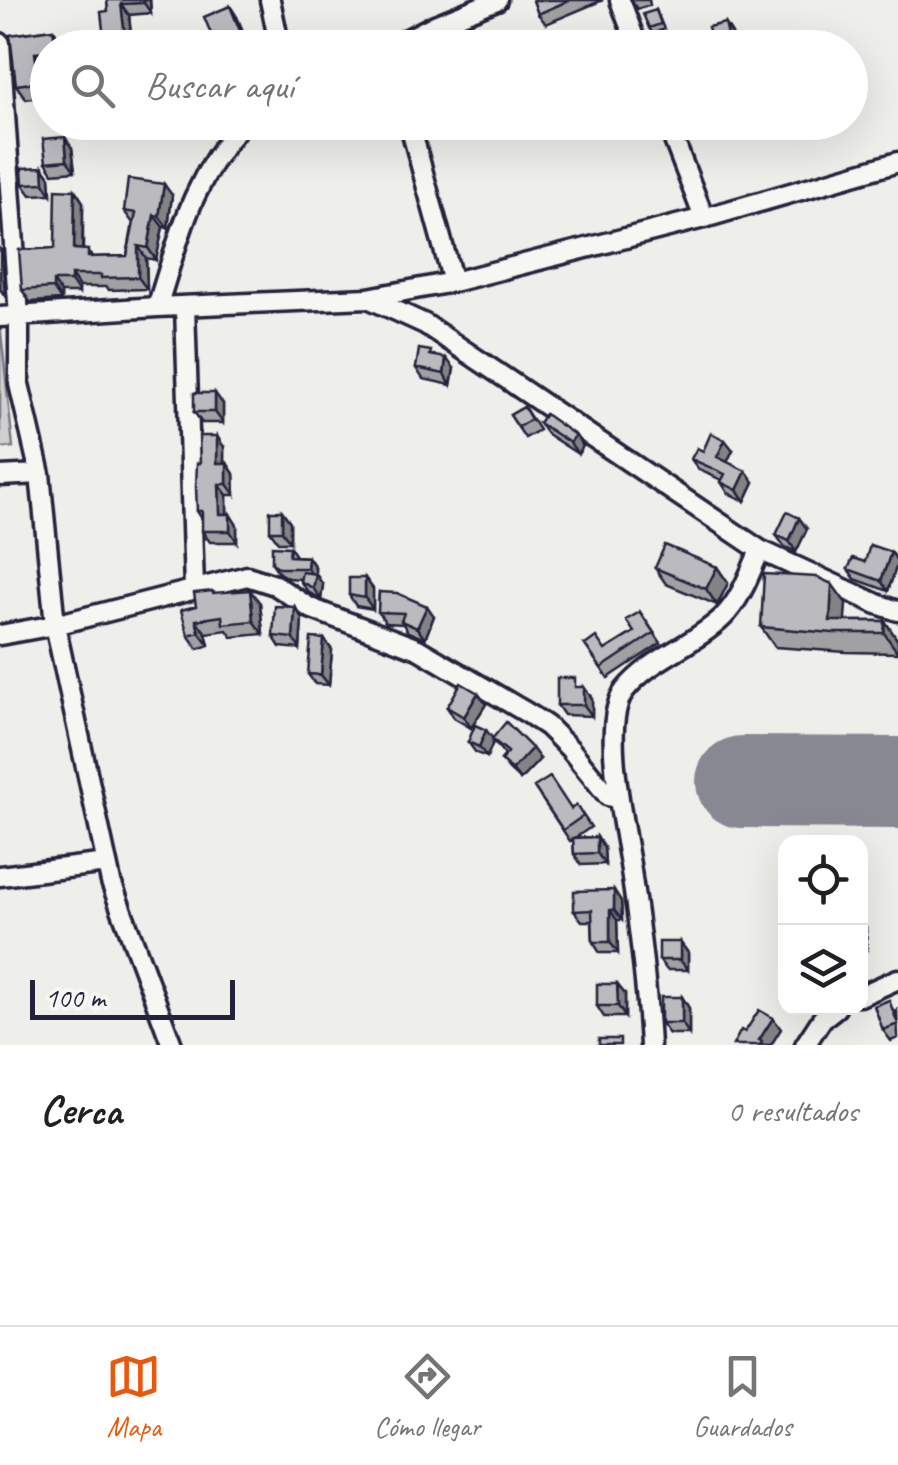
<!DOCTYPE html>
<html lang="es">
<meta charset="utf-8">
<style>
:root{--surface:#fff;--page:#f2f2f2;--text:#202124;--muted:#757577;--line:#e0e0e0;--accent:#ea580c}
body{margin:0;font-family:Caveat,sans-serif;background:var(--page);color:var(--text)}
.controls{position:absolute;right:30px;bottom:30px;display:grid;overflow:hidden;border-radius:20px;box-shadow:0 10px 40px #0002}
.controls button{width:90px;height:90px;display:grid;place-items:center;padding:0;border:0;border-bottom:2px solid var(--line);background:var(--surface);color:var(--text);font:50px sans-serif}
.scale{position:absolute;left:30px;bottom:25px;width:205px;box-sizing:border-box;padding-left:10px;border:5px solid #22223b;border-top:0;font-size:28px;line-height:35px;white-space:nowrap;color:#22223b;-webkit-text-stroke:8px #f6f6f2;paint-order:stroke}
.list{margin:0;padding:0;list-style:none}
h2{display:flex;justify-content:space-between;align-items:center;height:130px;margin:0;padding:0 40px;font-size:42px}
h2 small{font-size:32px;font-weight:400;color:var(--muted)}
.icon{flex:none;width:55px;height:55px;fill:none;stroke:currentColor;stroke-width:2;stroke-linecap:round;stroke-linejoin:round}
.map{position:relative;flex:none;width:898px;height:1045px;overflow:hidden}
.search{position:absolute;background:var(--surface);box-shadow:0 10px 40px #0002;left:30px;right:30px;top:30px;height:110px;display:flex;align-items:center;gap:25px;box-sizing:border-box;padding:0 35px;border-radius:55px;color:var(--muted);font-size:38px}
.sheet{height:280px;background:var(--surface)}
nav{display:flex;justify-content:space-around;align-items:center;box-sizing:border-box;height:140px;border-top:2px solid var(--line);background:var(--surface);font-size:28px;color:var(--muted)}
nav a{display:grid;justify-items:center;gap:5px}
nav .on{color:var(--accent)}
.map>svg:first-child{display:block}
</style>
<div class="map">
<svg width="898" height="1045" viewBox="0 0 898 1045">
<rect width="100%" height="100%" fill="#eeeeeb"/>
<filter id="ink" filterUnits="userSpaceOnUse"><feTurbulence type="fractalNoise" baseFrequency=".01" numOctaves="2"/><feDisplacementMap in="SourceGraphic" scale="20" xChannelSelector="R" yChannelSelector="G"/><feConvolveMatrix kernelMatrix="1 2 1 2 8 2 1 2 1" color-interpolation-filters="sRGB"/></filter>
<g filter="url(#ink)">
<path fill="#d0d0d1" stroke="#797986" stroke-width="2.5" d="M0 322 13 447 0 448Z"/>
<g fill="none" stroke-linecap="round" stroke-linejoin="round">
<path stroke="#888893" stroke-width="92" d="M742 782 898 783"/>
<g stroke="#22223b" stroke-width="25">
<path id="minor" d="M270 0 280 48
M620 0 638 48
M0 43 19 317V384L40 474 55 625 111 882 172 1045
M390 48 437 24 497 0
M409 122 453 282
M667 122 704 218
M368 298 425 324 760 550 877 604 898 611
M157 307C180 235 191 181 243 122
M185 307 194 588
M0 317 157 307 368 298 453 282 704 218 898 162
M0 476 40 474
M0 635 55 625 247 576 275 585 310 608 418 649 529 714 547 726 570 749 608 796 619 799
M0 876 107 863
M860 996 898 979
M650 1045C647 989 640 933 632 878 627 836 598 724 625 690 651 658 694 645 723 617 741 599 750 573 760 550
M805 1045 822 1019 836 1008"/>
</g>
<use href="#minor" stroke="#f6f6f2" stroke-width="18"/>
</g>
<path fill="#a1a1a4" stroke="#22223b" stroke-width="2.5" d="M107 0H150L151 13 129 15 132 47 110 48 104 39 108 11Z
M533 0H603L546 24 538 14Z
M631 0H649L650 5 637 9Z
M230 6 237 17 250 48H218L215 43Z
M656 10 664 29 653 34 649 28Z
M725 23 732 34 736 48H715L713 45Z
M53 29 63 44 48 48V67H45L48 96 26 99 16 85 10 35Z
M183 122H215L216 126 191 135Z
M72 148 75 171 53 173 46 162Z
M43 167 50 177 51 194 31 195 23 184Z
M75 190 83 202V249L93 257 127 256 133 223 124 211 172 195 168 228 163 227 156 260 146 258 147 289 109 290 107 287H79V293H61V300L30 302 22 290 55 248Z
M434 355 454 368 451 385 423 379 416 368Z
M223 404V423H202L194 412Z
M524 407 539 430 525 438 510 415Z
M539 423 575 435 583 446 578 454 547 434Z
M224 447V463H227L234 474 235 495H227V514L237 525V542H210L202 531V519L197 511 200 463Z
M733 450 727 462 754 482 745 501 728 493 721 482 722 480 699 470 691 459 703 451Z
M282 511 290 522V542H278L270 531Z
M799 518 807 529 796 552 784 546 776 535Z
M290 547 296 556 308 557 315 567V574L323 585 321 599 308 592 300 581 301 579 288 578 279 573 272 563Z
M891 552 898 561 888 591 855 579 848 569Z
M717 567 728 583 717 605 666 584 655 568Z
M365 578 373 589V609L356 606 349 595Z
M212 591 214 593 260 603 263 634 232 637 227 630 206 633 209 645 198 649 188 635 196 606Z
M379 592 434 616 425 639 408 632 403 624 386 623 378 612Z
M846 603 844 621H885L898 641V653L846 652 775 647 761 627Z
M295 607 302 618 300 649 280 647 273 636Z
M640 612 661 643 608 678 585 645 605 650 634 632Z
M324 639 332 650 329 685 315 684 308 674Z
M581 687 592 698V716L564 715 557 705Z
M486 704 471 728 454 718 447 707Z
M492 738 540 759 520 780 509 770 501 760 505 755 493 741 487 757 476 753 468 742Z
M534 787 571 809 576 805 591 827 575 838 597 837 604 848 605 864 581 865 574 854 573 839 570 841Z
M621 901 622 920H617L618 953H600L593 942 592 921H582L574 911Z
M680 942 688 953V970H667L659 960Z
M625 994V1017H604L597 1006Z
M682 997 689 1008V1034H669L661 1023Z
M897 1010 898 1038 891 1041 883 1030Z"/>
<path fill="#838386" stroke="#22223b" stroke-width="2.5" d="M143 0H150L151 13 144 3Z
M121 4 129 15 132 47 125 37Z
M230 6 237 17 250 48H247Z
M725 23 732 34 736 48 729 41Z
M53 29 63 44 64 48H56Z
M35 53 45 67 48 94 39 82Z
M65 137 72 148 75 171 67 160Z
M43 167 50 177 51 194 44 183Z
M164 184 172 195 168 228 159 216Z
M75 190 83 202 82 261 74 249Z
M154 215 163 227 156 260 148 248Z
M138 246 146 258 147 289 138 277Z
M0 249 2 251 5 296 0 289Z
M71 275 79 287V293L71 281Z
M53 281 61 293V300L53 288Z
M446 358 454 368 451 385 444 374Z
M215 393 223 404V423L215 412Z
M575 435 583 446 578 454 570 443Z
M217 436 224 447V474L217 463Z
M725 440 733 450 724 468 717 457Z
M227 463 234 474 235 495 227 484Z
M746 471 754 482 745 501 737 490Z
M219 484 227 495V525L220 514Z
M282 511 290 522V542L282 531Z
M230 514 237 525V542L230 531Z
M799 518 807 529 796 552 789 541Z
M891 552 898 562 888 591 881 581Z
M308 557 315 567V577L316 574 323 585 321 599 313 588 315 579 307 568Z
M717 567 728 583 717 605 706 589Z
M365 578 373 589V609L365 598Z
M832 584 846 603 844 633 830 621Z
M250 590 260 603 263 634 253 621Z
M427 606 434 616 425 639 417 628Z
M295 607 302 618 300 649 293 638Z
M196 620 206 633 209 645 199 632Z
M885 621 898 641V653L884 633Z
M324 639 332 650 329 685 321 675Z
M584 687 592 698V716L584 705Z
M478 693 486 704 471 728 464 717Z
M486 730 494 740 487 757 479 747Z
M532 748 540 759 520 780 512 770Z
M597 837 604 848 605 864 597 853Z
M614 890 621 901 622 920 614 910Z
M610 910 617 920 618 953 610 942Z
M860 919 866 927 867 948 860 939Z
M680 942 688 953V970L680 960Z
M617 984 625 994V1017L618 1006Z
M682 997 689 1008V1034L682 1023Z
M773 1018 781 1029 771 1045H760L759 1040Z"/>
<path fill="#bbbbbf" stroke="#22223b" stroke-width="2.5" d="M107 0H143L144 3 121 4 125 37 104 39 101 12 108 11Z
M533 0H570L538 14Z
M230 6 247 48H227L224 39 215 43 204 17Z
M656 10 661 24 649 28 643 14Z
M725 23 729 41 713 45 708 27Z
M53 29 56 48H48V52L35 53 39 82 16 85 10 35Z
M590 38 594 48H573L572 45Z
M65 137 67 160 46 162 43 139Z
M43 167 44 183 23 184 22 168Z
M128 179 164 184 159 216 154 215 148 248 138 246V277L101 278V275H71V281H53V288L22 290 19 250 55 248 56 189 75 190 74 249 88 250V257L127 256 136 213 124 211Z
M419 349 431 351 430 355 446 358 444 374 416 368Z
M194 393H215V412H194Z
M524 407 531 419 518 427 510 415Z
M545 414 575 435 570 443 539 423Z
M711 433 725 440 717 457 746 471 737 490 721 482 725 474 691 459 697 448 703 451Z
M199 436H217V463H227V484H219L220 514H230V531H202V511H197L196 487 197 463H200Z
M270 511H282V531H270Z
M787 512 799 518 789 541 776 535Z
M665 545 717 567 706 589 655 568Z
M870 545 891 552 881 581 848 569 853 558 865 562Z
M272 546 290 547 289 556 308 557 307 568H280L272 563Z
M302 572 316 574 313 588 300 581Z
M764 574 817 577 832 584 830 621H885L884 633H833L761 627Z
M349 578H365V598L349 595Z
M250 590 253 621 223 624 222 616 196 620 199 632 188 635 181 610 196 606 194 593 212 591 213 593Z
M379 592 397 593 427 606 417 628 401 621 404 613 378 612Z
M275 606 295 607 293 638 273 636Z
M640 612 654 633 601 668 585 645 596 637 605 650 634 632 626 620Z
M311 638 324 639 321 675 308 674Z
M557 678H575V687H584V705H557Z
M461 683 478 693 464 717 447 707Z
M506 722 532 748 512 770 501 760 508 752 492 739Z
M475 725 486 730 479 747 468 742Z
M550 777 571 809 576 805 583 816 563 830 534 787Z
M597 837V853L574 854 573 838Z
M614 890V910H610V942H593L592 910 574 911V891Z
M659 942H680V960H659Z
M597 984H617L618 1006H597Z
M661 997H682V1023H661Z
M889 1000 898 1024 883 1030 874 1006Z
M759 1010 773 1018 759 1040 762 1041 760 1045H733L741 1030 745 1032Z
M599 1039H620V1045H599Z"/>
</g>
</svg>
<div class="controls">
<button><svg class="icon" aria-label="locate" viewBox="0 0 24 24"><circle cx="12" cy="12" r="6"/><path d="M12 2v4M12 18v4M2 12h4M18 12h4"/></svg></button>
<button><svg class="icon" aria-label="layers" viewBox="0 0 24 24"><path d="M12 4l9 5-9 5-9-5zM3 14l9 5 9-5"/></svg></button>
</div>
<div class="scale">100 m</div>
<div class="search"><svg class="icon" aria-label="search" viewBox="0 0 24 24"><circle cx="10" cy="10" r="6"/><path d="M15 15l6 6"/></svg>Buscar aquí</div>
</div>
<section class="sheet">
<h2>Cerca<small>0 resultados</small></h2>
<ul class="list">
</ul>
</section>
<nav>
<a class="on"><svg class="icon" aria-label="map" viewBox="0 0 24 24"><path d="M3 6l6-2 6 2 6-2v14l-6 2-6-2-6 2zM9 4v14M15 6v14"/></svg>Mapa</a>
<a><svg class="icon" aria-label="directions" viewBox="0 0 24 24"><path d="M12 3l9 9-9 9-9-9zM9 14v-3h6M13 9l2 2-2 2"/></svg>Cómo llegar</a>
<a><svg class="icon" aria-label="saved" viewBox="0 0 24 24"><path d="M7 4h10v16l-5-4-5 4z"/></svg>Guardados</a>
</nav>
